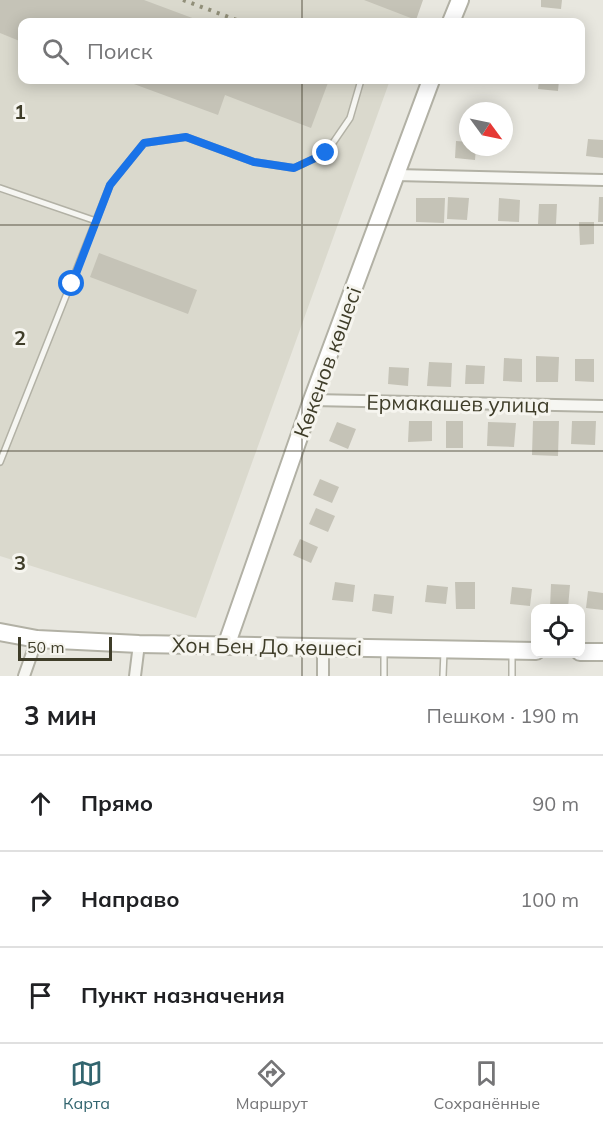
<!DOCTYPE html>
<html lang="ru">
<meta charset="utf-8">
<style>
:root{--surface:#fff;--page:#f6f6f6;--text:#202124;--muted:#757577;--line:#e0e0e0;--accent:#32656f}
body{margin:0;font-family:Mulish,sans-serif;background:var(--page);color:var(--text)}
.controls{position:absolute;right:18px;bottom:18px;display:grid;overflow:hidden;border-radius:12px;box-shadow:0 3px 15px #0003}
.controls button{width:54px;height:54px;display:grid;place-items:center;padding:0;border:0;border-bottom:2px solid var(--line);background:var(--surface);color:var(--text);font:30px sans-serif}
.compass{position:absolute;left:459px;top:102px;width:54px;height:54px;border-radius:50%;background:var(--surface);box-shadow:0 3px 15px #0003;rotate:123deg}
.scale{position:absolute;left:18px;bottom:15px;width:94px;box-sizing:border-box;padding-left:6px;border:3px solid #3f3d29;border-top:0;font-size:16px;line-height:21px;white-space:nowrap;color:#3f3d29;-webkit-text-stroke:4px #f6f5ef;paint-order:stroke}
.stop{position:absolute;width:18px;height:18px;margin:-14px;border:4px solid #1a73e8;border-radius:50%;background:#fff}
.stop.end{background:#1a73e8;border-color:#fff;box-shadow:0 2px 6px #0008}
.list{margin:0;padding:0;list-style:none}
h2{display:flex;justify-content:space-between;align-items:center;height:78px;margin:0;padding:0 24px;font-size:26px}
h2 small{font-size:20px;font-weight:400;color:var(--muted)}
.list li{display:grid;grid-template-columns:39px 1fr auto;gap:18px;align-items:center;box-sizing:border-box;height:96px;padding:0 24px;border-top:2px solid var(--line)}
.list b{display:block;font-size:22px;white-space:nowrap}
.list em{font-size:20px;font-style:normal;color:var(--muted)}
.icon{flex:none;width:33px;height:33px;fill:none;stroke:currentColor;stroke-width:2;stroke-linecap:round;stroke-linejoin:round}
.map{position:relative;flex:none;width:603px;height:676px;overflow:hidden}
.search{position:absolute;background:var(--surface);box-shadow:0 3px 15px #0003;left:18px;right:18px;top:18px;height:66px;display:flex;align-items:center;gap:15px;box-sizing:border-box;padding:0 21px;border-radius:12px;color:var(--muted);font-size:22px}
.sheet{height:366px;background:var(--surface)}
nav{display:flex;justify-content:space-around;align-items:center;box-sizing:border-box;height:84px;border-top:2px solid var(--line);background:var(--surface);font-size:16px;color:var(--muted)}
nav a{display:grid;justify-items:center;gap:3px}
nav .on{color:var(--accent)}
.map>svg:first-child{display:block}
</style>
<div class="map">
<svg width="603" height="676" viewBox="0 0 603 676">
<rect width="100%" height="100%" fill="#e8e7df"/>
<path fill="#dad9cd" d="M0 0H419L411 22H22V80H390L196 618 0 556Z"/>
<path fill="#c5c3b7" d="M0 0H144L203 22H22V42L0 33Z
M364 0H423L416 20Z
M541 0H562L561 9 541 7Z
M123 80H329L311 128 225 95 218 115Z
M539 80H559L558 91 538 89Z
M474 105 494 107V111H474Z
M588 139 603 140V158L586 156Z
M456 141 468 142V147H476L475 160 455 158Z
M448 197 469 198 467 220 447 219Z
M599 197H603V222H598Z
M416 198H445L444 223 416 222Z
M499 198 520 200 519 222 498 221Z
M539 204H557L556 224H538Z
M579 222H594V244L580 245Z
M99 253 197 290 188 314 90 277Z
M536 356 559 357 558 382H536Z
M504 358 522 359V382L503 381Z
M575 359H594V382L575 381Z
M429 362 452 363 451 387 427 386Z
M466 365 485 366 484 384H465Z
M389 367 409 368 408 386 388 384Z
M409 421H432V441L408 442Z
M446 421H463V448H446Z
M533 421H559L558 456 532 455Z
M572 421H596L595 445 571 444Z
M337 422 356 429 348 449 329 441Z
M488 422 516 423 514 447 487 446Z
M320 479 339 487 332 503 313 495Z
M316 508 335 516 328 532 309 524Z
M300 539 318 547 311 563 293 555Z
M335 582 355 585 353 602 332 600Z
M455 582H475V609H456Z
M551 584 570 585 568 608H550Z
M427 585 448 587 446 604 425 602Z
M512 587 532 589 530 606 510 604Z
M588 591 603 593V610L586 608Z
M374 594 394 596 392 614 372 611Z"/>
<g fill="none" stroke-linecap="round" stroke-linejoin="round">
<g stroke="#b2b1a5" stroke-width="8">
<path id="lane" d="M0 188 96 221
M0 462 110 185 144 143 186 137 254 162 294 168 326 153 350 118 361 80
M384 651V676
M443 676 444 651
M512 676V652"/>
</g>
<g stroke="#b2b1a5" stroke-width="14">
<path id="street" d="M396 175 603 180
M312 400 603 406
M323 647V676
M24 676 37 639
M135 676 139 644"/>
</g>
<g stroke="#b2b1a5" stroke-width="20">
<path id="secondary" d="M451 22 460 0
M0 632 37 639 139 644 536 651
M226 646 312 400 431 80
M580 652H603"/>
</g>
<use href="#lane" stroke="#f6f6f2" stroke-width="5"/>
<use href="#street" stroke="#f6f6f2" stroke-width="10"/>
<use href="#secondary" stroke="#fff" stroke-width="16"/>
<path stroke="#918f79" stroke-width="4" stroke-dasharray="3 6" stroke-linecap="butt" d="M183 0 242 22"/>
</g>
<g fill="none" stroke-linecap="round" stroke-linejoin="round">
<path stroke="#1a73e8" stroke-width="8" d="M72 284 110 185 144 143 186 137 254 162 294 168 326 153"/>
</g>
<path fill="none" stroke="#3f3d29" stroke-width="1.5" stroke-opacity="0.55" d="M302 0V22M302 80V676M0 225H603M0 451H603"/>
<g text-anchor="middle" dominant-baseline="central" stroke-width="6" stroke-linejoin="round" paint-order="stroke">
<g font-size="21" fill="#3f3d29" stroke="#f6f5ef">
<text transform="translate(327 362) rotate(-70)">Көкенов көшесі</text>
<text transform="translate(458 403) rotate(1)">Ермакашев улица</text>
<text transform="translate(267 646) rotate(1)">Хон Бен До көшесі</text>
</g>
</g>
<g font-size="20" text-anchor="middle" font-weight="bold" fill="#3f3d29" stroke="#f6f5ef" stroke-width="6" stroke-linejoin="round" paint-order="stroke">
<text x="20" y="119">1</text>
<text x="20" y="345">2</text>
<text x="20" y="570">3</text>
</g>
</svg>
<div class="controls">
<button><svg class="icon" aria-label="locate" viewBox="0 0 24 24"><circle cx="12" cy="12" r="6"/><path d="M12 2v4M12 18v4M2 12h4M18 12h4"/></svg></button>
</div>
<svg class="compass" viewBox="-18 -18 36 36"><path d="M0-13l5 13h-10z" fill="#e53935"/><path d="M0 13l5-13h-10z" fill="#757577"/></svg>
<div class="scale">50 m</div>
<div class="stop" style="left:72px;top:284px"></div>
<div class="stop end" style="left:326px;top:153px"></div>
<div class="search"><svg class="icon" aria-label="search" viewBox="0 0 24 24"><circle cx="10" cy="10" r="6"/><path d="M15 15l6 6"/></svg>Поиск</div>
</div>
<section class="sheet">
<h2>3 мин<small>Пешком · 190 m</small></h2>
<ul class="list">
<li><svg class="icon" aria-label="ahead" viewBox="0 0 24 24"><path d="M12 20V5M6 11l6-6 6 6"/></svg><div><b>Прямо</b></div><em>90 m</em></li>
<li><svg class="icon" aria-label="right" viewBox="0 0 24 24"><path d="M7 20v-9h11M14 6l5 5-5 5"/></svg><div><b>Направо</b></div><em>100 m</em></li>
<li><svg class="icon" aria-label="arrive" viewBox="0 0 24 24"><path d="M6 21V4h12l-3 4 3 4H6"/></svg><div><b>Пункт назначения</b></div></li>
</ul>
</section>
<nav>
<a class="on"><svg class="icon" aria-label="map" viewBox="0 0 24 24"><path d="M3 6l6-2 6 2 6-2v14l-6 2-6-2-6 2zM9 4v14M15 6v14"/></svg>Карта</a>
<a><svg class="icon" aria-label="directions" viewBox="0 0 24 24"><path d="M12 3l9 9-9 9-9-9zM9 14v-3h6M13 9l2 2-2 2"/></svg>Маршрут</a>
<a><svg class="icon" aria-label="saved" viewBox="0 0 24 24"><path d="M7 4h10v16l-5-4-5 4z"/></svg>Сохранённые</a>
</nav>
